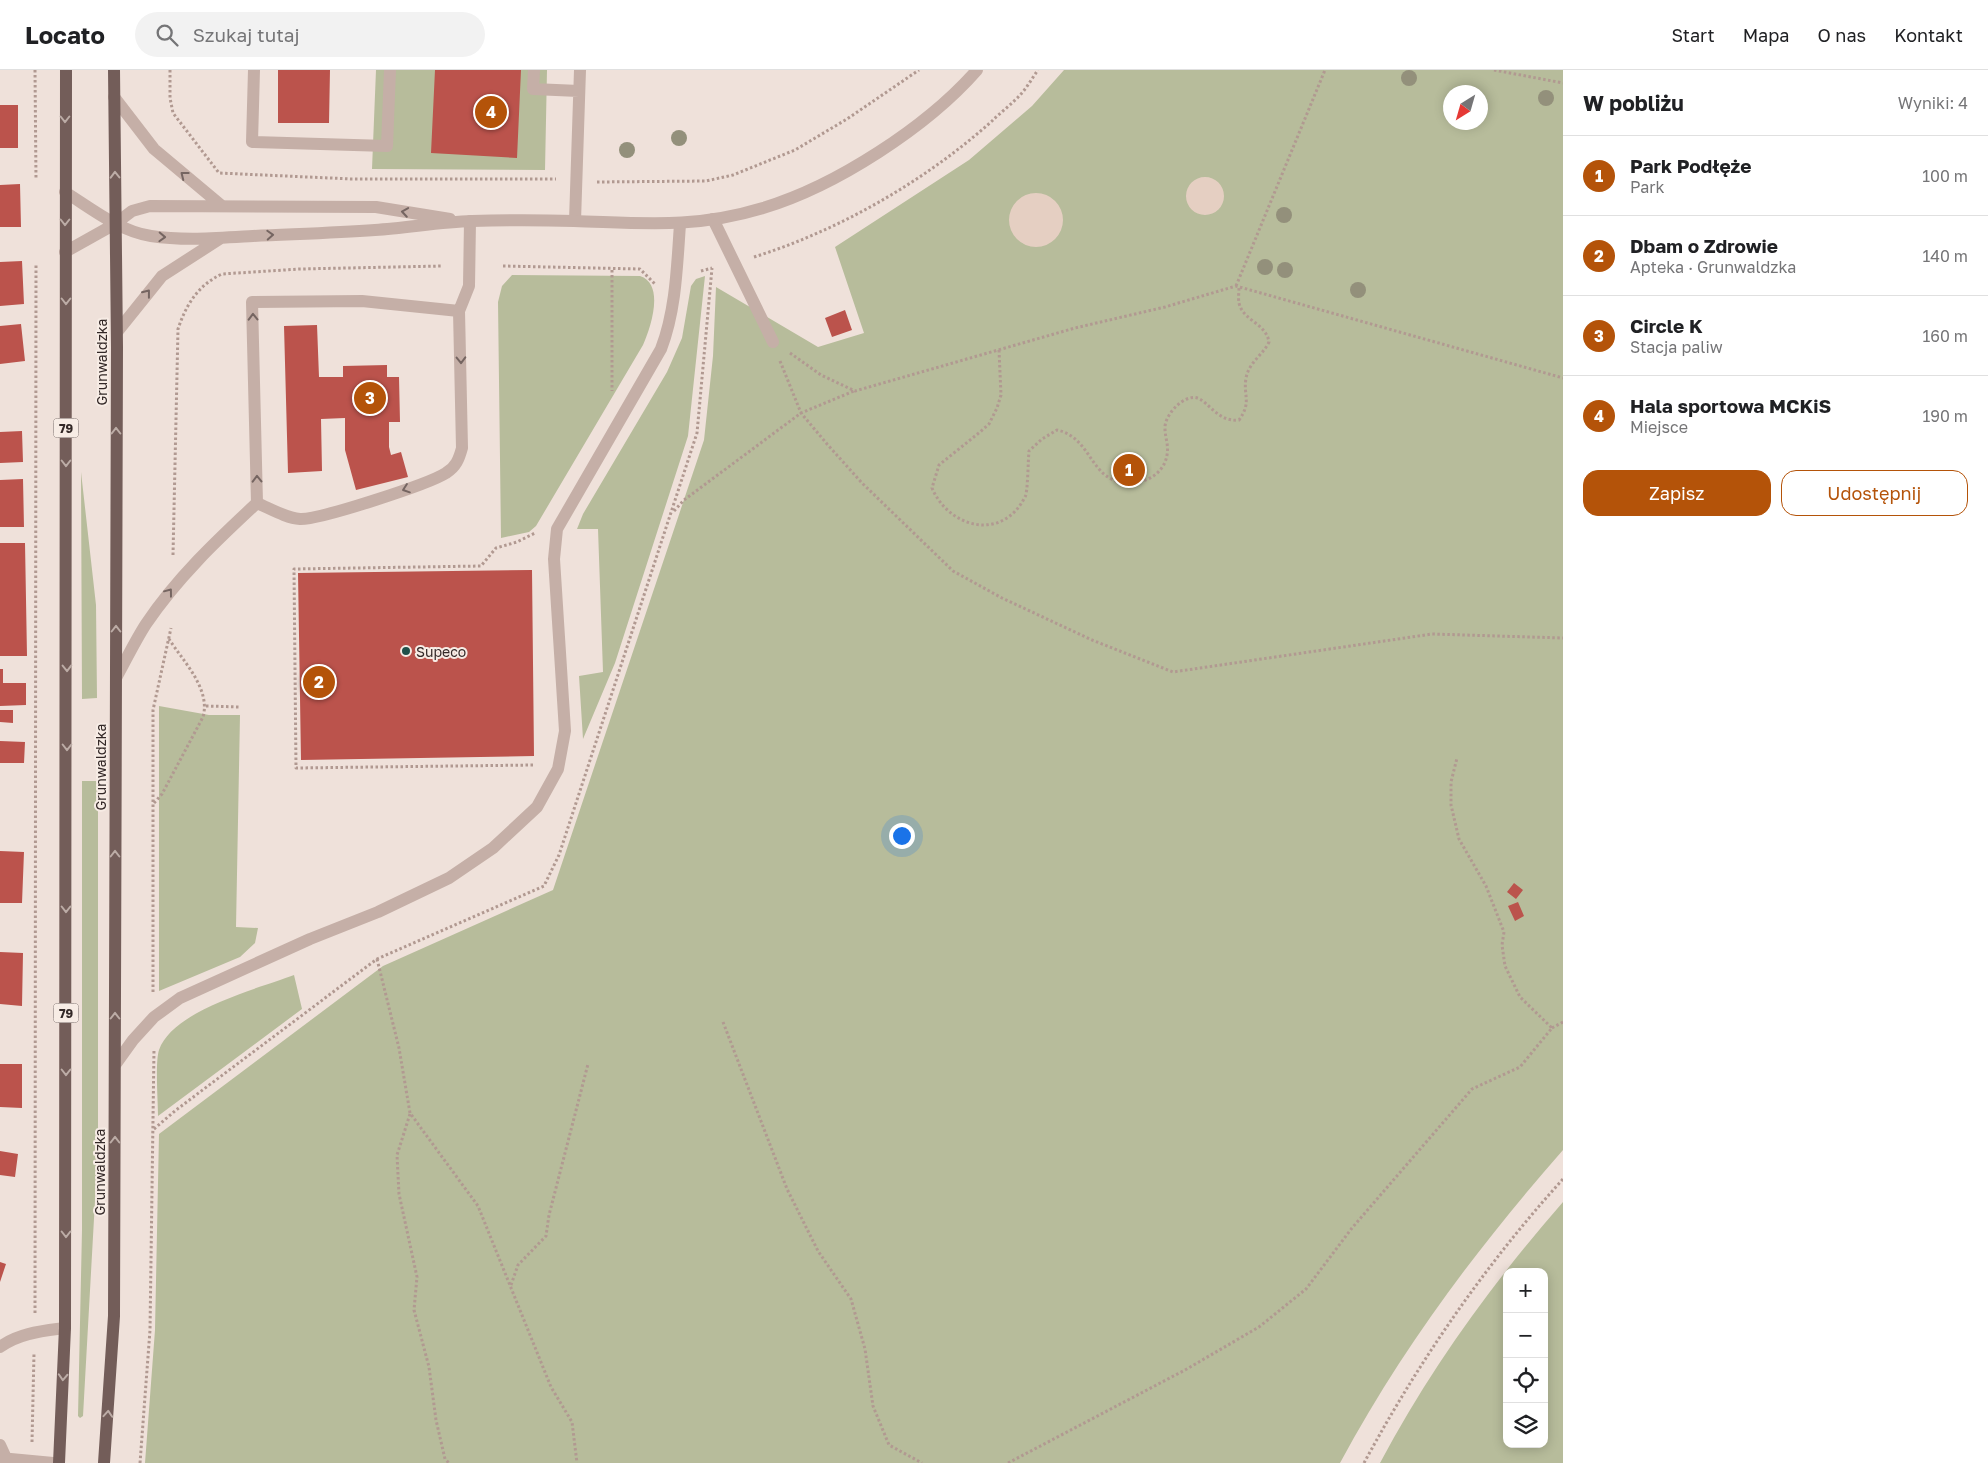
<!DOCTYPE html>
<html lang="pl">
<meta charset="utf-8">
<style>
:root{--surface:#fff;--page:#f2f2f2;--text:#202124;--muted:#757577;--line:#e0e0e0;--accent:#b45309}
body{margin:0;font-family:"Golos Text",sans-serif;background:var(--page);color:var(--text)}
.controls{position:absolute;right:15px;bottom:15px;display:grid;overflow:hidden;border-radius:10px;box-shadow:0 2px 12px #0003}
.controls button{width:45px;height:45px;display:grid;place-items:center;padding:0;border:0;border-bottom:1px solid var(--line);background:var(--surface);color:var(--text);font:25px sans-serif}
.compass{position:absolute;left:1443px;top:15px;width:45px;height:45px;border-radius:50%;background:var(--surface);box-shadow:0 2px 12px #0003;rotate:217deg}
.you{position:absolute;left:901px;top:765px;width:18px;height:18px;margin:-12px;border:4px solid #fff;border-radius:50%;background:#1a73e8;box-shadow:0 0 0 8px #1a73e833}
.badge{display:grid;place-items:center;width:32px;height:32px;border-radius:50%;background:var(--accent);color:#fff;font-size:16px;font-weight:700}
.pin{position:absolute;translate:-50% -50%;border:2px solid #fff;box-shadow:0 1px 5px #0006}
.list{margin:0;padding:0;list-style:none}
h2{display:flex;justify-content:space-between;align-items:center;height:65px;margin:0;padding:0 20px;font-size:21px}
h2 small{font-size:16px;font-weight:400;color:var(--muted)}
.list li{display:grid;grid-template-columns:32px 1fr auto;gap:15px;align-items:center;box-sizing:border-box;height:80px;padding:0 20px;border-top:1px solid var(--line)}
.list b{display:block;font-size:19px;white-space:nowrap}
.list p{margin:0;font-size:16px;white-space:nowrap;color:var(--muted)}
.list em{font-size:16px;font-style:normal;color:var(--muted)}
.actions{display:flex;gap:10px;padding:15px 20px}
.actions a{flex:1;padding:11px 0;border:1px solid var(--accent);border-radius:15px;text-align:center;font-size:18px;color:var(--accent)}
.actions .main{background:var(--accent);color:#fff}
.icon{flex:none;width:28px;height:28px;fill:none;stroke:currentColor;stroke-width:2;stroke-linecap:round;stroke-linejoin:round}
.map{position:relative;flex:none;width:1563px;height:1393px;overflow:hidden}
header{display:flex;align-items:center;gap:30px;box-sizing:border-box;height:70px;padding:0 25px;background:var(--surface);border-bottom:1px solid var(--line)}
header strong{font-size:24px}
nav{display:flex;gap:28px;margin-inline-start:auto;font-size:18px}
.search{width:350px;height:45px;background:var(--page);display:flex;align-items:center;gap:12px;box-sizing:border-box;padding:0 18px;border-radius:28px;color:var(--muted);font-size:19px}
main{display:flex}
aside{flex:1;background:var(--surface)}
.map>svg:first-child{display:block}
</style>
<header>
<strong>Locato</strong>
<div class="search"><svg class="icon" aria-label="search" viewBox="0 0 24 24"><circle cx="10" cy="10" r="6"/><path d="M15 15l6 6"/></svg>Szukaj tutaj</div>
<nav><a>Start</a><a>Mapa</a><a>O nas</a><a>Kontakt</a></nav>
</header>
<main>
<div class="map">
<svg width="1563" height="1393" viewBox="0 0 1563 1393">
<rect width="100%" height="100%" fill="#efe1da"/>
<path fill="#b7bc9b" fill-rule="evenodd" d="M376 0H547L545 100 372 99Z
M1064 0H1563V1080C1477 1178 1402 1278 1340 1393H145L155 1260 159 1064 383 896 553 820 704 370 713 286 716 217 818 277 864 263 835 177 969 90 1032 36ZM1450 22H1480V52H1450Z
M512 205 640 206C665 214 651 257 643 275L536 456 529 462 501 468 498 232 502 216Z
M705 206 688 366 615 593 583 669 579 606 603 602 598 459H577L583 444 667 302 682 268 691 216 696 209Z
M81 402 96 535 97 628 82 629Z
M159 636 209 645H240L236 857 258 858 255 873 240 887 159 921Z
M82 711H98V1077L83 1346 80 1348 78 1346 82 1160Z
M294 905 302 939 158 1046C158 1030 155 993 159 980 173 940 257 919 294 905Z
M1563 1132V1393H1380C1430 1299 1493 1212 1563 1132ZM1507 1202H1544V1374H1507Z"/>
<path fill="#e5cfc2" d="M1186 126a19 19 0 1 1 38 0a19 19 0 1 1-38 0Z
M1009 150a27 27 0 1 1 54 0a27 27 0 1 1-54 0Z"/>
<path fill="#bb534c" d="M278 0H330L329 53H278Z
M435 0H521L517 88 431 83Z
M0 35H18V78H0Z
M20 114 21 157H0V115Z
M22 191 24 234 0 236V192Z
M845 240 852 260 832 267 825 248Z
M21 254 25 291 0 294V256Z
M317 255 319 307H343V296L387 295V307H399L400 352H389V377L391 385 401 382 408 407 356 420 345 380V348L321 349 322 401 288 403 284 256Z
M22 361 23 392 0 393V362Z
M23 409 24 457H0V410Z
M0 473H25L27 586H0Z
M532 500 534 686 301 690 298 503Z
M0 599H3V613H26V635L0 636Z
M0 640H13V653L0 652Z
M0 671 25 672 24 693H0Z
M0 781 24 782 22 833H0Z
M1514 813 1523 820 1516 829 1507 822Z
M1518 832 1524 846 1515 851 1508 836Z
M0 882 23 883 22 936 0 934Z
M0 994H22V1038L0 1037Z
M0 1081 18 1084 15 1107 0 1105Z
M0 1192 6 1194 0 1212Z"/>
<g fill="none" stroke-linecap="round" stroke-linejoin="round">
<path stroke="#b19991" stroke-width="3" stroke-dasharray="2.5 2.5" stroke-linecap="butt" d="M35 0 36 110
M170 0V28L173 43 219 103 352 109H556
M1494 0 1563 13
M597 112 706 111 733 105 795 80 847 49 919 0
M754 187C840 160 925 111 992 51 1001 42 1012 34 1020 25 1027 18 1032 8 1038 0
M503 196 640 199 655 214
M612 200V321
M701 201 712 198
M1236 216 1325 0
M999 280 1001 325 997 338 989 354 980 362 939 395 932 418C949 458 1002 472 1025 427 1028 422 1028 390 1029 381L1042 369 1057 360C1093 368 1089 411 1127 413 1145 414 1164 404 1167 385 1169 376 1165 367 1165 359 1164 347 1179 330 1190 328 1206 323 1214 353 1239 350 1252 332 1243 326 1246 308 1249 292 1263 285 1269 272 1266 253 1243 251 1239 233 1238 228 1239 222 1239 217
M790 283 821 305 855 321 1075 258 1165 237 1236 216 1563 308
M780 291 801 343 827 374 862 413 953 501 1002 528 1092 570 1173 602 1432 564 1563 568
M674 441 684 430 801 343 854 321
M173 485 178 259C186 235 198 215 222 204L300 199 442 196
M206 636 240 637
M533 695 296 698 294 499 481 496 496 478 517 472 535 463
M154 733 162 724 203 647C211 619 183 591 169 569
M377 889 399 978 410 1043 478 1136 551 1317 572 1352 577 1393
M153 922V640L171 558
M723 952 787 1119 818 1181 851 1229 865 1279 873 1336 889 1375 922 1393
M1552 958 1563 952
M410 1044 397 1085 399 1124 417 1207 414 1240 429 1297 436 1350 445 1389 449 1393
M154 1059 176 1040 377 889 544 816 559 785 697 363 712 198
M511 1215 518 1195 546 1166 549 1145 588 994
M35 1243 36 194
M32 1372 34 1283
M140 1393 150 1260 154 979
M1008 1393 1185 1300 1259 1257 1306 1219 1352 1158 1472 1019 1520 997 1552 958 1520 927 1505 896 1502 875 1504 862 1486 816 1459 769 1451 735V712L1457 688
M1364 1393C1419 1291 1485 1195 1563 1109"/>
<path stroke="#c5afa7" stroke-width="12" d="M254 0 252 72 387 76 390 0
M534 0 533 19 579 21
M713 149 773 272
M575 151 580 0
M459 241 362 231 252 232 257 433C271 439 286 448 300 449 319 450 429 414 446 403 456 397 459 389 462 378L459 241 469 216 470 151
M116 608C126 590 135 571 146 554 177 508 216 471 257 433
M115 995 133 970 154 947 180 928 310 869 378 842 449 808 493 778 537 737 558 699 565 661 554 489 557 459 661 279C676 240 677 196 680 154"/>
<path stroke="#c5afa7" stroke-width="12" d="M0 1277C19 1263 43 1261 65 1258
M0 1375 6 1388
M0 1388 53 1393"/>
<path stroke="#c5afa7" stroke-width="12" d="M114 27 154 79 222 136
M65 122C92 139 119 161 151 166 184 171 220 168 253 166 294 164 334 163 375 160 407 158 440 152 472 151 506 150 540 150 574 151 643 153 694 159 763 138 836 116 927 57 977 0
M65 182 115 154 132 141 150 136 376 137 450 149
M117 262 162 206 221 168"/>
<path stroke="#735d59" stroke-width="12" d="M59 1393 65 1258 66 0
M104 1393 114 1246 117 277 114 0"/>
</g>
<g fill="#93907b">
<circle cx="1409" cy="8" r="8"/>
<circle cx="1546" cy="28" r="8"/>
<circle cx="679" cy="68" r="8"/>
<circle cx="627" cy="80" r="8"/>
<circle cx="1284" cy="145" r="8"/>
<circle cx="1265" cy="197" r="8"/>
<circle cx="1285" cy="200" r="8"/>
<circle cx="1358" cy="220" r="8"/>
</g>
<defs><path id="oneway-chevron" d="M-2-3.5L2.5 0L-2 3.5" fill="none" stroke-width="1.6" stroke-linecap="round" stroke-linejoin="round" transform="scale(1.25)"/></defs>
<g stroke="#bcaca6">
<use href="#oneway-chevron" transform="translate(65 49) rotate(90)"/>
<use href="#oneway-chevron" transform="translate(115 105) rotate(-91)"/>
<use href="#oneway-chevron" transform="translate(65 152) rotate(90)"/>
<use href="#oneway-chevron" transform="translate(66 231) rotate(90)"/>
<use href="#oneway-chevron" transform="translate(116 361) rotate(-90)"/>
<use href="#oneway-chevron" transform="translate(66 393) rotate(90)"/>
<use href="#oneway-chevron" transform="translate(116 559) rotate(-90)"/>
<use href="#oneway-chevron" transform="translate(67 598) rotate(89)"/>
<use href="#oneway-chevron" transform="translate(67 677) rotate(90)"/>
<use href="#oneway-chevron" transform="translate(115 784) rotate(-90)"/>
<use href="#oneway-chevron" transform="translate(66 839) rotate(90)"/>
<use href="#oneway-chevron" transform="translate(115 946) rotate(-90)"/>
<use href="#oneway-chevron" transform="translate(66 1002) rotate(90)"/>
<use href="#oneway-chevron" transform="translate(115 1070) rotate(-90)"/>
<use href="#oneway-chevron" transform="translate(66 1164) rotate(90)"/>
<use href="#oneway-chevron" transform="translate(63 1307) rotate(93)"/>
<use href="#oneway-chevron" transform="translate(108 1344) rotate(-86)"/>
</g>
<g stroke="#756561">
<use href="#oneway-chevron" transform="translate(184 105) rotate(-142)"/>
<use href="#oneway-chevron" transform="translate(405 142) rotate(-171)"/>
<use href="#oneway-chevron" transform="translate(270 165) rotate(-3)"/>
<use href="#oneway-chevron" transform="translate(162 167) rotate(2)"/>
<use href="#oneway-chevron" transform="translate(147 223) rotate(-52)"/>
<use href="#oneway-chevron" transform="translate(253 247) rotate(-91)"/>
<use href="#oneway-chevron" transform="translate(461 290) rotate(89)"/>
<use href="#oneway-chevron" transform="translate(257 409) rotate(-91)"/>
<use href="#oneway-chevron" transform="translate(406 419) rotate(161)"/>
<use href="#oneway-chevron" transform="translate(169 522) rotate(-53)"/>
</g>
<circle fill="#20504a" stroke="#f7ece5" stroke-width="2" cx="406" cy="581" r="5"/>
<g text-anchor="middle" dominant-baseline="central" stroke-width="4" stroke-linejoin="round" paint-order="stroke">
<g fill="#f7ece5" stroke="#6e6360" stroke-width="1">
<rect x="53.5" y="348.5" width="25" height="19" rx="4"/>
<rect x="53.5" y="933.5" width="25" height="19" rx="4"/>
</g>
<g font-size="12" font-weight="bold" fill="#332827">
<text x="66" y="358">79</text>
<text x="66" y="943">79</text>
</g>
<g font-size="14" fill="#332827" stroke="#f7ece5">
<text transform="translate(101 292) rotate(-90)">Grunwaldzka</text>
<text transform="translate(100 697) rotate(-90)">Grunwaldzka</text>
<text transform="translate(99 1102) rotate(-90)">Grunwaldzka</text>
</g>
<g font-size="14" fill="#332827" stroke="#f7ece5" text-anchor="start">
<text x="416" y="581">Supeco</text>
</g>
</g>
</svg>
<div class="controls">
<button>+</button>
<button>−</button>
<button><svg class="icon" aria-label="locate" viewBox="0 0 24 24"><circle cx="12" cy="12" r="6"/><path d="M12 2v4M12 18v4M2 12h4M18 12h4"/></svg></button>
<button><svg class="icon" aria-label="layers" viewBox="0 0 24 24"><path d="M12 4l9 5-9 5-9-5zM3 14l9 5 9-5"/></svg></button>
</div>
<svg class="compass" viewBox="-18 -18 36 36"><path d="M0-13l5 13h-10z" fill="#e53935"/><path d="M0 13l5-13h-10z" fill="#757577"/></svg>
<div class="you"></div>
<div class="pin badge" style="left:1129px;top:400px">1</div>
<div class="pin badge" style="left:319px;top:612px">2</div>
<div class="pin badge" style="left:370px;top:328px">3</div>
<div class="pin badge" style="left:491px;top:42px">4</div>
</div>
<aside>
<h2>W pobliżu<small>Wyniki: 4</small></h2>
<ul class="list">
<li><span class="badge">1</span><div><b>Park Podłęże</b><p>Park</p></div><em>100 m</em></li>
<li><span class="badge">2</span><div><b>Dbam o Zdrowie</b><p>Apteka · Grunwaldzka</p></div><em>140 m</em></li>
<li><span class="badge">3</span><div><b>Circle K</b><p>Stacja paliw</p></div><em>160 m</em></li>
<li><span class="badge">4</span><div><b>Hala sportowa MCKiS</b><p>Miejsce</p></div><em>190 m</em></li>
</ul>
<div class="actions"><a class="main">Zapisz</a><a>Udostępnij</a></div>
</aside>
</main>
